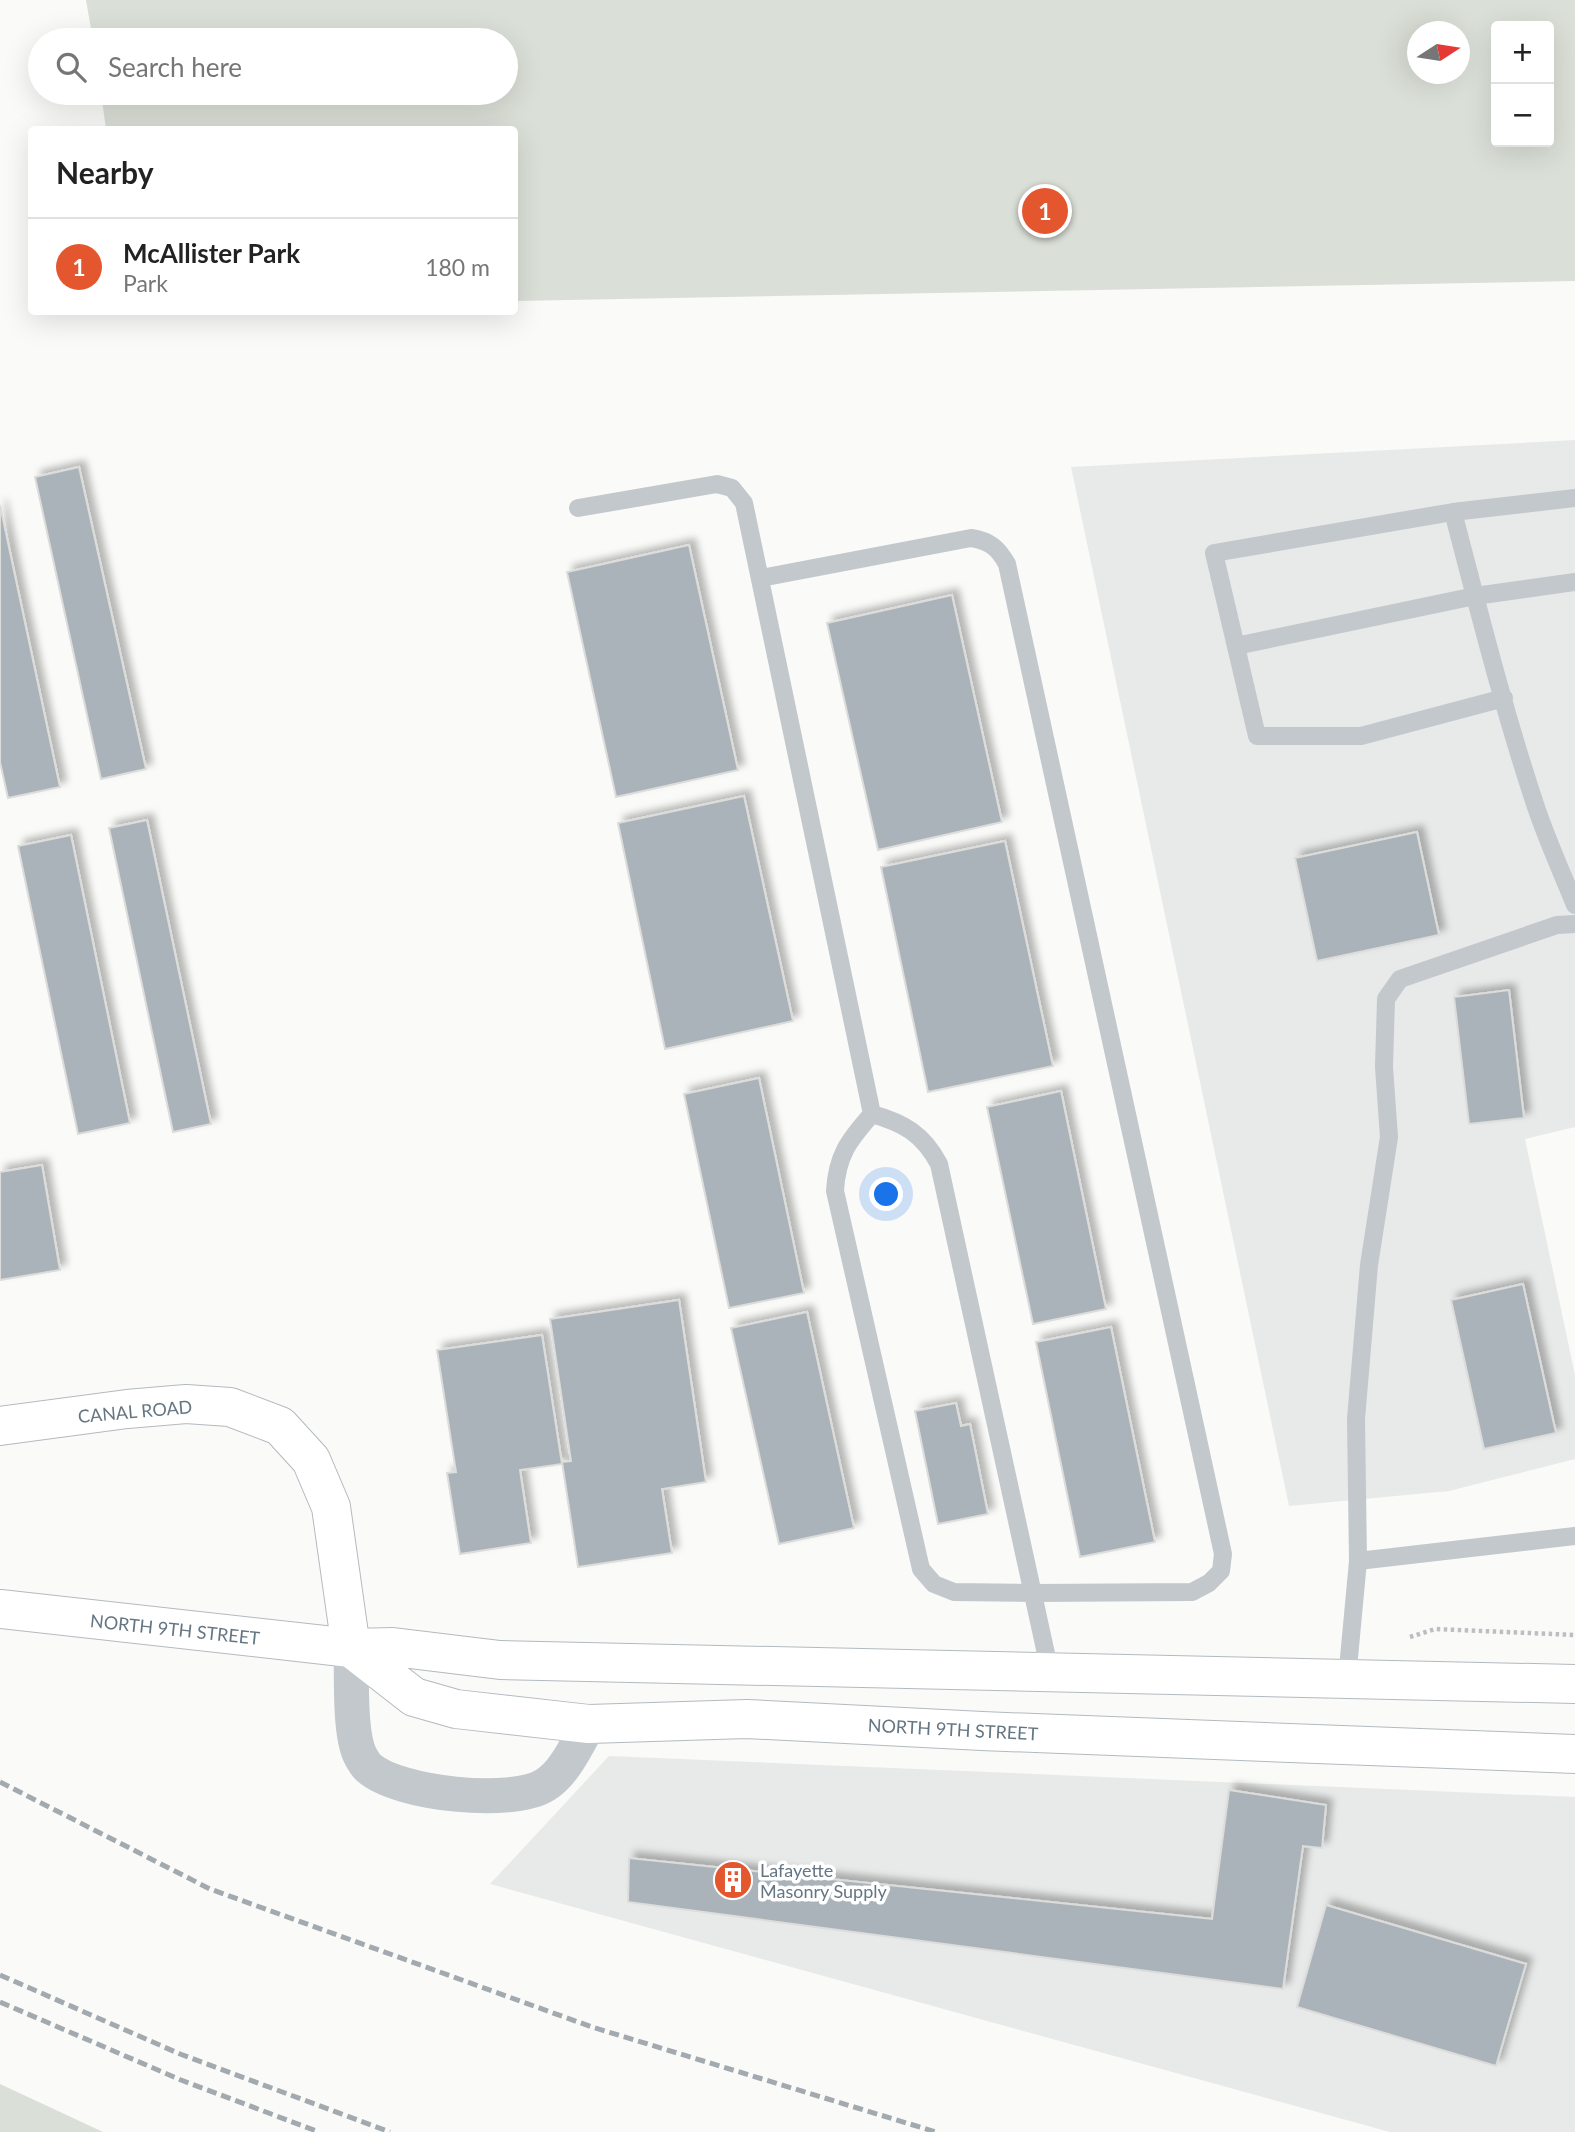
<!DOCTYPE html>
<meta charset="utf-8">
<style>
:root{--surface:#fff;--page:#f6f6f6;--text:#222;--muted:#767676;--line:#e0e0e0;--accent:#e4572e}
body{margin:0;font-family:Lato,sans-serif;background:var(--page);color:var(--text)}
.controls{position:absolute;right:21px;top:21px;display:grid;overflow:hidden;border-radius:7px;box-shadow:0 7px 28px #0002}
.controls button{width:63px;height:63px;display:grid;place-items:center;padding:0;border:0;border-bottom:2px solid var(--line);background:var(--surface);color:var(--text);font:35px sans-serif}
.compass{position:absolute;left:1407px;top:21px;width:63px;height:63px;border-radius:50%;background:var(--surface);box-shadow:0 7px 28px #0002;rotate:78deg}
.you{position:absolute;left:887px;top:1195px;width:24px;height:24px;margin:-18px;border:5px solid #fff;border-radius:50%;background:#1a73e8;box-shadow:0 0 0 10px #1a73e833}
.badge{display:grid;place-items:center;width:46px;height:46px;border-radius:50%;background:var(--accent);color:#fff;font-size:23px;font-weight:700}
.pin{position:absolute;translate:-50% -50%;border:4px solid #fff;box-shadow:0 2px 7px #0006}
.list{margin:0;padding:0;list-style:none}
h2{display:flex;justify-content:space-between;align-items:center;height:91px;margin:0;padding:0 28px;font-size:30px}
h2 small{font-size:23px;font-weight:400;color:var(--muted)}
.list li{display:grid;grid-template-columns:46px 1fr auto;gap:21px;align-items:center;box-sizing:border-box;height:98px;padding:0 28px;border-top:2px solid var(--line)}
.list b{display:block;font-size:26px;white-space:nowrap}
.list p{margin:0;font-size:23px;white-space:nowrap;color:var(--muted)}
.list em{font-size:23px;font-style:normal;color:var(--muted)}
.icon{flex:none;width:38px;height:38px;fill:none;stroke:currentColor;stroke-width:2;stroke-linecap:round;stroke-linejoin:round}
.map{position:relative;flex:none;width:1575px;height:2132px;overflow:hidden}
.search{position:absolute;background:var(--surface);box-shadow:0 7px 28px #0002;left:28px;top:28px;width:490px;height:77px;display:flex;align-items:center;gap:18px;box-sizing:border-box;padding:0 24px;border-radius:38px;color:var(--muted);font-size:26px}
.panel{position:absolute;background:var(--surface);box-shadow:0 7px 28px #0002;left:28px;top:126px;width:490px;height:189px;border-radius:7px}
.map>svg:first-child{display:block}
</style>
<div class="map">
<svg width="1575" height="2132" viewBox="0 0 1575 2132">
<defs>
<filter id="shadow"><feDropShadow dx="6" dy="-6" stdDeviation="3.5" flood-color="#0004"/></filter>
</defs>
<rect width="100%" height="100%" fill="#fafaf8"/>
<path fill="#e8e9e9" d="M1575 440V1127L1525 1139 1575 1375V1459L1449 1491 1289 1506 1071 467Z
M609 1756 1575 1797V2132H1390L490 1884Z"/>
<path fill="#dadfd7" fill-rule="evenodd" d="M86 0H1575V281L515 301 514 130 106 129 101 93H506V40H93ZM1496 26H1549V142H1496ZM1418 32H1460V74H1418Z
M0 2084 103 2132H0Z"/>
<path fill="#aab3b9" stroke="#dcdcda" stroke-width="2" filter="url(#shadow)" d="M79 467 146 769 101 779 35 477Z
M0 505 60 787 8 798 0 762Z
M689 545 738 770 616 797 567 572Z
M952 595 1002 822 878 850 827 623Z
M744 796 793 1021 665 1049 618 823Z
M147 820 211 1124 173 1132 109 828Z
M1417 832 1439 935 1317 961 1295 858Z
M71 835 130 1123 78 1134 18 846Z
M1005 841 1053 1066 928 1092 881 867Z
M1509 990 1524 1118 1469 1124 1454 997Z
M759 1078 804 1293 729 1308 684 1094Z
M1061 1091 1106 1309 1033 1324 987 1107Z
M42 1165 60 1270 0 1280V1172Z
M1523 1284 1556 1433 1484 1449 1451 1300Z
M679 1300 706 1482 662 1489 672 1553 578 1567 562 1462 571 1461 550 1319Z
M807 1312 854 1528 779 1544 731 1328Z
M1111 1327 1155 1542 1080 1557 1036 1342Z
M542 1335 562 1464 520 1470 531 1543 460 1554 447 1473 456 1472 437 1350Z
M956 1403 961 1426 970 1424 988 1514 938 1524 915 1411Z
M1229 1790 1326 1805 1322 1848 1303 1846 1283 1989 628 1902 629 1858 1212 1919Z
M1326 1905 1526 1964 1496 2066 1297 2007Z"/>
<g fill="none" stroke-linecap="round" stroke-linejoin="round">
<g stroke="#b3babf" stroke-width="40">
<path id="secondary" d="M0 1426 127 1409 186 1404 230 1407 280 1426 311 1460 331 1507 351 1648
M0 1609 351 1648 393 1647 500 1660 1575 1684
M351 1648 414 1697 456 1709 589 1724 747 1719 982 1731 1575 1754"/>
</g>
<path stroke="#bbbfc2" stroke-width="4.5" stroke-dasharray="3.5 3.5" stroke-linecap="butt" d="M1410 1637 1435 1629 1575 1635"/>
<path stroke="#c3c8cc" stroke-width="18" d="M578 508 717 484 732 488 744 503 872 1114C904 1123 923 1134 939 1164L1050 1672
M1453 512 1575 498
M761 578 971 538C990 541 998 548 1007 564L1223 1554 1221 1571 1209 1583 1192 1592 1032 1593 954 1592 934 1584 921 1569 835 1191C837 1155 849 1140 872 1114
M1236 646 1475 596 1575 582
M1504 698 1361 736H1257L1214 553 1453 512C1479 611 1504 712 1537 810 1548 842 1562 873 1575 905
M1358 1561 1356 1419 1369 1265 1389 1137 1384 1067 1386 999 1400 979 1557 925 1575 924
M1347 1679 1358 1561 1575 1536"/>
<path stroke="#c3c8cc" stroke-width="35" d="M351 1648C352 1675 349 1732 360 1755 362 1759 366 1766 369 1768 398 1794 512 1806 545 1785 565 1773 577 1744 589 1724"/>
<use href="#secondary" stroke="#fff" stroke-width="38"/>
<path stroke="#a2aab0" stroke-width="5" stroke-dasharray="10 5" stroke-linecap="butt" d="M0 1782 210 1889 592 2027 936 2132
M0 1975 180 2054 390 2132
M0 2002 181 2080 319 2132"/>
</g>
<defs>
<g id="building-disc" transform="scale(2.0125)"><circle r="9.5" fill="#e4572e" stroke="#fff"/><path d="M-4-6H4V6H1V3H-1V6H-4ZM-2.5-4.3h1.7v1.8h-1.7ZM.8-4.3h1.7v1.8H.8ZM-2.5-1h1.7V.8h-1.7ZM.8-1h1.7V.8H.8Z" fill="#fff"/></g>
</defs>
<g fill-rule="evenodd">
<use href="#building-disc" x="733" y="1880"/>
</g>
<g text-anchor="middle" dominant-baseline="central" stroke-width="7" stroke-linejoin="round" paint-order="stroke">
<g font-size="18" fill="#657683" stroke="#fff">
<text transform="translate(135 1411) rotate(-5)">CANAL ROAD</text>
<text transform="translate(175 1629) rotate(6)">NORTH 9TH STREET</text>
<text transform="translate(953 1729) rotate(3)">NORTH 9TH STREET</text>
</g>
<g font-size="18" fill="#657683" stroke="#fff" text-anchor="start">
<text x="760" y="1870">Lafayette<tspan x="760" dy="21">Masonry Supply</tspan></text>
</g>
</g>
</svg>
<div class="controls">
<button>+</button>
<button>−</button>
</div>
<svg class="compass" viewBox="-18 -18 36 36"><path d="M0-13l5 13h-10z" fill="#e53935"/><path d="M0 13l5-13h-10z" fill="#767676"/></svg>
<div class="you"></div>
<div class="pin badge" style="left:1045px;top:211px">1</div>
<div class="search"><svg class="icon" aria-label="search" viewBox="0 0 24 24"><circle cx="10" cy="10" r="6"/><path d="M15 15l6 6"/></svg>Search here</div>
<section class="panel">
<h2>Nearby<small></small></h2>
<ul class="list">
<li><span class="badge">1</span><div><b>McAllister Park</b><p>Park</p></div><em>180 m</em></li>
</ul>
</section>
</div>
